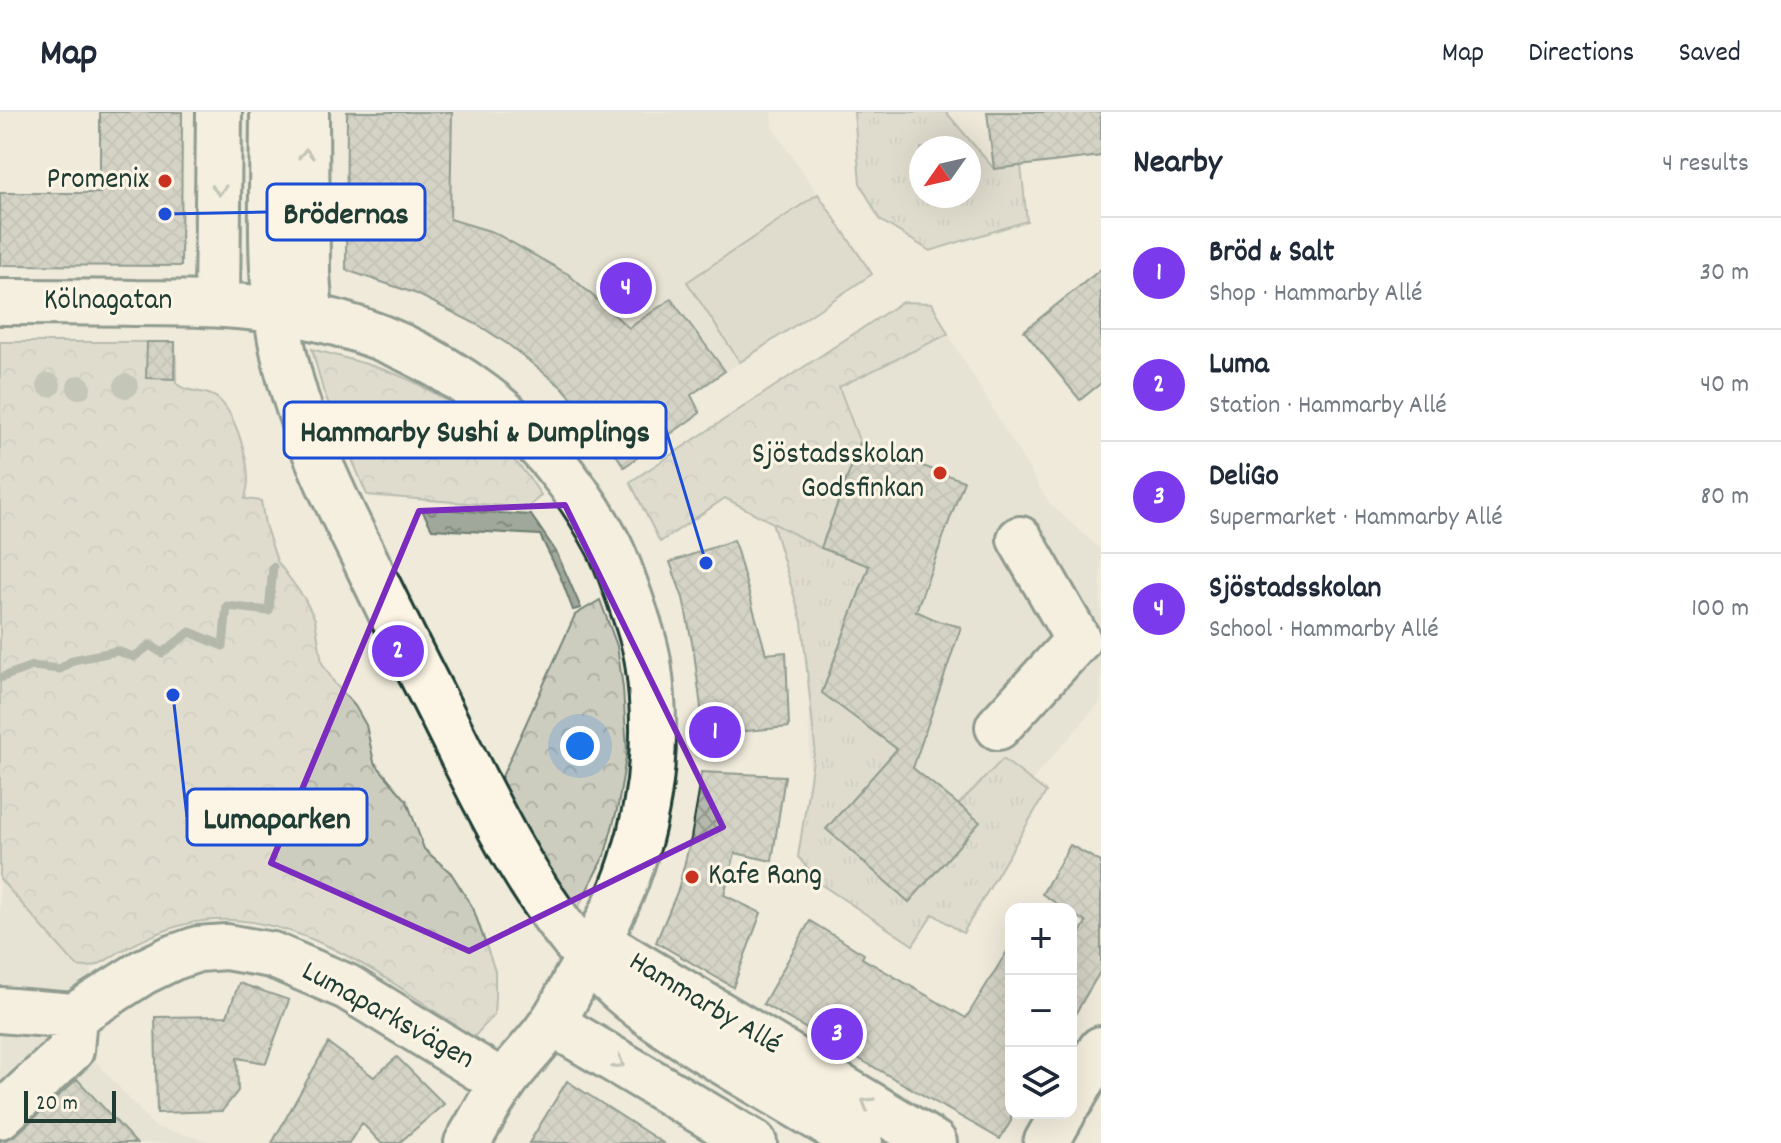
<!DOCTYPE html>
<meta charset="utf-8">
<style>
:root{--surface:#fff;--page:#f2f2f3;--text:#1f2937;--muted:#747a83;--line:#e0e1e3;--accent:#7c3aed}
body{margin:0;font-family:Dekko,sans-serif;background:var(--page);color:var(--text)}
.controls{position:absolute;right:24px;bottom:24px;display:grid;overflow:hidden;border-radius:16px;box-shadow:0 8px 32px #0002}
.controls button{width:72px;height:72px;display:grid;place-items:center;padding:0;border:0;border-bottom:2px solid var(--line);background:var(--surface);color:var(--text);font:40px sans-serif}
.compass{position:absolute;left:909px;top:24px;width:72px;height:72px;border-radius:50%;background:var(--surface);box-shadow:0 8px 32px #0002;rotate:236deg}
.scale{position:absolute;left:24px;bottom:20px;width:92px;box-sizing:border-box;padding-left:8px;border:4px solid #1f3d34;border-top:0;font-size:22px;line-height:28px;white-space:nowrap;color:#1f3d34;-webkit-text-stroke:6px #fcf5e5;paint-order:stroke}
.you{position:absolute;left:580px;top:634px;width:28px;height:28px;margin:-20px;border:6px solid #fff;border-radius:50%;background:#1a73e8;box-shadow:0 0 0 12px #1a73e833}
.badge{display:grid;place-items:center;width:52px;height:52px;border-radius:50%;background:var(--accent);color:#fff;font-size:26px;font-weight:700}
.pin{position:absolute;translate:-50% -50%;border:4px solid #fff;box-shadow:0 2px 8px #0006}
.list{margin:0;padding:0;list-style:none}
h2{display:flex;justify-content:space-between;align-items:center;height:104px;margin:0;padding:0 32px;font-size:34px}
h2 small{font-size:26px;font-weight:400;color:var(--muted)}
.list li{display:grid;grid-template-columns:52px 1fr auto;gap:24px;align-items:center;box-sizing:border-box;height:112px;padding:0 32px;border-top:2px solid var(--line)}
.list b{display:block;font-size:30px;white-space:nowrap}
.list p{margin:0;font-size:26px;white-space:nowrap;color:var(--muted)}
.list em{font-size:26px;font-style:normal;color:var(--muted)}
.icon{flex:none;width:44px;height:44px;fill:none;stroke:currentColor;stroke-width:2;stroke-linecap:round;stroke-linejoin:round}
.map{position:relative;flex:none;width:1101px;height:1031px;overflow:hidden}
header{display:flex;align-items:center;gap:48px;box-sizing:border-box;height:112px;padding:0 40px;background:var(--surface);border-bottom:2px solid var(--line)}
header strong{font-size:38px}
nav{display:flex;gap:44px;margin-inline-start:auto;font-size:28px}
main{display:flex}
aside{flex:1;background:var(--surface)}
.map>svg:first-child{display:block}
</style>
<header>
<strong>Map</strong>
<nav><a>Map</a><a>Directions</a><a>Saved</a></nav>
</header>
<main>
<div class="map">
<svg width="1101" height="1031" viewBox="0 0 1101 1031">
<defs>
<pattern id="grass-tufts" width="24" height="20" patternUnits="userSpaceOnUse" patternTransform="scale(2)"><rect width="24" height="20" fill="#cccdbf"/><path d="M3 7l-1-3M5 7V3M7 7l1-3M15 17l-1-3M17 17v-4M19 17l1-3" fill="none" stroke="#afb1a5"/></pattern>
<pattern id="forest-crowns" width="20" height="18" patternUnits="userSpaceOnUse" patternTransform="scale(2)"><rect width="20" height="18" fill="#cccdbf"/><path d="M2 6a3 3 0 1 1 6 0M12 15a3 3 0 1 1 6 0" fill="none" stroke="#afb1a5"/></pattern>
<pattern id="water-ripples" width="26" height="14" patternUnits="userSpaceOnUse" patternTransform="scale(2)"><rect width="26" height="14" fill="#9fa89a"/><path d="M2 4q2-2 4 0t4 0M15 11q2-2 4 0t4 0" fill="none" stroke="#818a7e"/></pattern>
<pattern id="building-cross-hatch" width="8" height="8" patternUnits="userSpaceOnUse" patternTransform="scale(2)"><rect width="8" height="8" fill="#b5b9ad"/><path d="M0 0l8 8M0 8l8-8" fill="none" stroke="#93988e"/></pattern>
</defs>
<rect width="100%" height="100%" fill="#efeada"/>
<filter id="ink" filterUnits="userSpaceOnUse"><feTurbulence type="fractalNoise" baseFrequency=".0125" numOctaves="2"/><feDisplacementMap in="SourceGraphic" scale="16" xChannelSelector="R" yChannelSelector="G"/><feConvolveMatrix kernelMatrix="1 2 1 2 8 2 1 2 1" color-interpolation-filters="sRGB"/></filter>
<g filter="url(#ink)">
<path fill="#dedbcc" d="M347 0H772V15L872 162 691 283 700 301 624 355 607 328 564 277 509 233 480 214 417 182 347 158Z
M948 222 1049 391 1101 438V589L905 814 809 727 810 473 867 453 821 436 860 331 838 275Z
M0 767 76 854 92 856 90 943 155 1015 215 1031H0Z"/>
<path fill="url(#grass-tufts)" stroke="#76857a" stroke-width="2" fill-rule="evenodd" d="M854 0H946L994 57 1021 54 1027 109 930 139 880 108 860 71ZM921 36H969V84H921Z
M772 410 821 436 869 454 822 580 897 637 827 717 909 790 979 710 959 692 1003 647 1046 680 963 821 933 802 913 833 822 773 798 745 815 635 802 510Z"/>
<path fill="url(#forest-crowns)" stroke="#76857a" stroke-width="2" d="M902 190 932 191 948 222 839 275 860 331 821 436 725 386 660 430 630 370Z
M0 230H175L176 271C186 282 205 277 217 286 235 300 248 345 248 368 248 374 246 381 245 387L261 389 265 413 277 449 304 486 315 507 322 551 335 572 355 594 366 613 374 650 407 689 424 737 451 761 473 796 495 859V886L494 903 473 926C393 870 286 786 182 813 160 819 141 829 121 839 112 844 104 851 94 854 89 856 83 855 77 854L0 767Z
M312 237C347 247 385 255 418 272 466 297 512 338 541 383L528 396 367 383 323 278Z
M600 488 617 534 623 576 627 639 618 694 605 742 577 798 553 773 500 669 575 503Z"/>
<path fill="#cccdbf" stroke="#76857a" stroke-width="2" d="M818 82 872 162 740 250 687 170Z"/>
<path fill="url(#water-ripples)" stroke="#6c7d71" stroke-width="2" d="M421 396 531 403 557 441 581 496 573 498 560 464 540 423 432 417Z"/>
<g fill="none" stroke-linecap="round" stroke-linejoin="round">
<path stroke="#6c7d71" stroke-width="9" d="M0 566 32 554 60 557 73 548 117 539 134 545 150 533 162 541 190 520 223 534 227 494 269 499 273 455"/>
</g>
<path fill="url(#building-cross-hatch)" stroke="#1f3d34" stroke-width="2" d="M100 0H182L181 154 0 153V81H100Z
M347 0H452L450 107 493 120 568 162 629 216 671 187 725 259 691 283 700 301 624 355 607 328 564 277 509 233 480 214 417 182 346 158Z
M987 0H1101V44L994 57Z
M1101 157V271L1080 288 1024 219Z
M147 230H175L174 267 146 266Z
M860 331 964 369 916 499 938 509 961 515 913 656 980 710 909 790 826 717 897 637 822 581 869 454 821 436Z
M734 428 766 542 786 540 789 615 702 623V604L694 540 683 486 670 450Z
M701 660 785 664 772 749 735 741 724 783 761 801 733 875 656 830 678 778 691 726 699 680Z
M1070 733 1101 750V858L1071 909V837L1086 810 1071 801V797H1065L1042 782Z
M810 809 864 842 862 846 966 906 1011 833V1009L1000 1027 763 892Z
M239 871 289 888 266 951 237 946 238 979 222 999 157 1001 155 905 227 904Z
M328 931 374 965 397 945 444 992 399 1031H381L362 1011 349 1031H272Z
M77 967 136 1031H0V1028H6L17 1022Z
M567 969 663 1031H529Z"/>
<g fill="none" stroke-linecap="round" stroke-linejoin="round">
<g stroke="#1f3d34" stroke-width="50">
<path id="minor" d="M273 0C273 74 267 160 282 233 297 308 329 375 363 443 384 487 405 530 427 573 478 672 524 782 603 862 640 900 686 927 730 954 773 980 817 1005 860 1031
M306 0 307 161 310 204
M0 190C45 190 91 190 136 191 195 191 254 192 312 205 438 232 545 314 606 428 616 445 622 465 629 484 636 505 645 528 648 550 658 617 653 686 632 751 619 792 598 830 576 867 569 881 562 896 553 909 539 932 517 950 502 973 489 991 479 1012 467 1031
M217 191 219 0
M998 615 1078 528 1020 427
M598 829 934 1031
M0 898 74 904 143 860 172 846 198 837 226 835 272 843 347 875 503 971
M552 911 754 1031
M1071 988 1101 937
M0 1004 71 938 74 904
M1046 1031 1063 1001"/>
</g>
<use href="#minor" stroke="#fcf5e5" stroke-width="44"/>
</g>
<g fill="#909b8e">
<circle cx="49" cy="273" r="12"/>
<circle cx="126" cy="274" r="12"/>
<circle cx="79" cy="275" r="12"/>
</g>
<defs><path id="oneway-chevron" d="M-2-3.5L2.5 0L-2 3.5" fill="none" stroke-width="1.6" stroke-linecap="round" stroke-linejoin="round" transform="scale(2)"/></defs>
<g stroke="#8e998c">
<use href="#oneway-chevron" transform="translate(306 42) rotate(-90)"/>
<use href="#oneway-chevron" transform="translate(219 78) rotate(90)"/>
<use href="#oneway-chevron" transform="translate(619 951) rotate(31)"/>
<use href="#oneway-chevron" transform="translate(867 991) rotate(-149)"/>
</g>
</g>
<path d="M0 0H1101V1031H0ZM565 393 723 715 469 839 271 751 419 399Z" fill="#efeada" fill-opacity=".55" fill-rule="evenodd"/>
<path fill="none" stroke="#7b2cbf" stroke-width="6" stroke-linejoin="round" d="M565 393 723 715 469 839 271 751 419 399Z"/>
<g fill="#c8321e" stroke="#fcf5e5" stroke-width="3">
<circle cx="165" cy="69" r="8"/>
<circle cx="940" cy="361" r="8"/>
<circle cx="692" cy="765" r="8"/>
</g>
<g text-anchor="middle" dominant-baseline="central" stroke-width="6" stroke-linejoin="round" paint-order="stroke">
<g font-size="30" fill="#1f3d34" stroke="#fcf5e5" text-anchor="end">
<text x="149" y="69">Promenix</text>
<text x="924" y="344">Sjöstadsskolan<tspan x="924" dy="34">Godsfinkan</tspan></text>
<text x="708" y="765" text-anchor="start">Kafe Rang</text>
</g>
<g font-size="30" fill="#1f3d34" stroke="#fcf5e5">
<text x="108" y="190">Kölnagatan</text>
<text transform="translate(704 893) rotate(31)">Hammarby Allé</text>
<text transform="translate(387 905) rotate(29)">Lumaparksvägen</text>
</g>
</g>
<path fill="none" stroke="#1d4ed8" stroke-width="3" d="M165 102L267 100M706 451L666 318M173 583L187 705"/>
<g fill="#1d4ed8" stroke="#fcf5e5" stroke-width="3">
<circle cx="165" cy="102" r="8"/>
<circle cx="706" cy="451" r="8"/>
<circle cx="173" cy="583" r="8"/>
</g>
<g fill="#fcf5e5" stroke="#1d4ed8" stroke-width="3">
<rect x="267" y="72" width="158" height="56" rx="8"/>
<rect x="284" y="290" width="382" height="56" rx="8"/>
<rect x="187" y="677" width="180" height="56" rx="8"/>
</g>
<g font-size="32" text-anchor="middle" font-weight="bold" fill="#1f3d34">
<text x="346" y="111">Brödernas</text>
<text x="475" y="329">Hammarby Sushi &amp; Dumplings</text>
<text x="277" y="716">Lumaparken</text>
</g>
</svg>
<div class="controls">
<button>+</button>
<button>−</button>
<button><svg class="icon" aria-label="layers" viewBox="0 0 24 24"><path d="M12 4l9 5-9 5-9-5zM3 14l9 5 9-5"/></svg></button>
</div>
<svg class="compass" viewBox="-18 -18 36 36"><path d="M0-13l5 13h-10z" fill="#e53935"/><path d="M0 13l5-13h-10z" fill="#747a83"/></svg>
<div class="scale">20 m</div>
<div class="you"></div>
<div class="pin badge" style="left:715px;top:620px">1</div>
<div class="pin badge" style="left:398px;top:539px">2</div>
<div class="pin badge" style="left:837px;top:922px">3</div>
<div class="pin badge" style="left:626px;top:176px">4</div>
</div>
<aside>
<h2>Nearby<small>4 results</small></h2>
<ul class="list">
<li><span class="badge">1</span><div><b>Bröd &amp; Salt</b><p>Shop · Hammarby Allé</p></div><em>30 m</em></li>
<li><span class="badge">2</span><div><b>Luma</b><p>Station · Hammarby Allé</p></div><em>40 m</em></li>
<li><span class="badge">3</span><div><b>DeliGo</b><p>Supermarket · Hammarby Allé</p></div><em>80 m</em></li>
<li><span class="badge">4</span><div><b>Sjöstadsskolan</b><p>School · Hammarby Allé</p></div><em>100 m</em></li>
</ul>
</aside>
</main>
